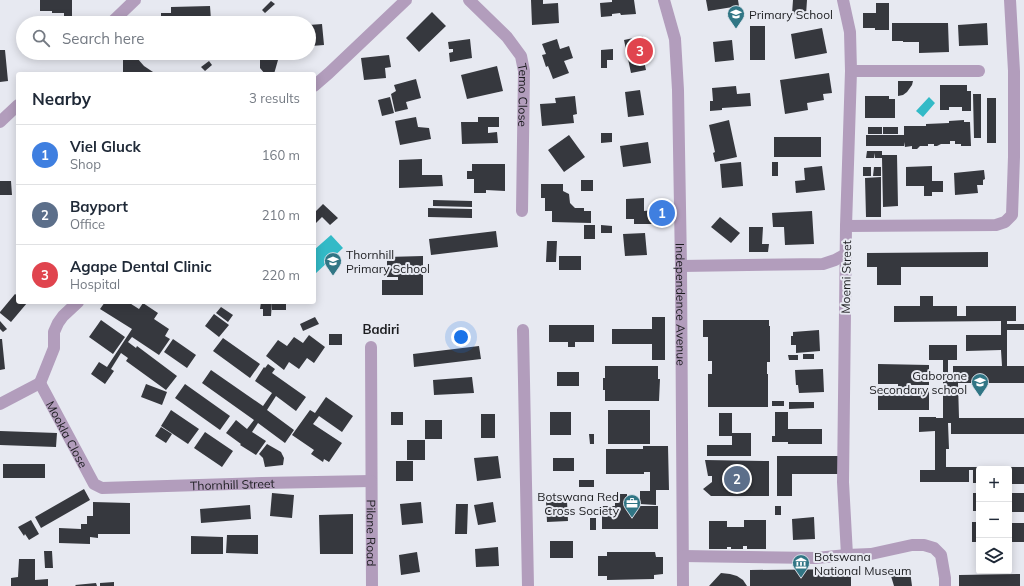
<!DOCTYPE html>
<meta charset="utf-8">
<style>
:root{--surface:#fff;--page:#f2f2f3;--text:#1f2937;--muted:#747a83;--line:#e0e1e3;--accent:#317685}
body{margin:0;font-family:Mulish,sans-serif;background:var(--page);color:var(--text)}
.controls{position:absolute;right:12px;bottom:12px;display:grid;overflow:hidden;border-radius:4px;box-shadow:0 2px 10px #0003}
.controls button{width:36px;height:36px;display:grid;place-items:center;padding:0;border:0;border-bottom:1px solid var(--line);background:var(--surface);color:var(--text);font:20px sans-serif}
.you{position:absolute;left:461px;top:337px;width:14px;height:14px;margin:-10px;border:3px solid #fff;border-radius:50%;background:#1a73e8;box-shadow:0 0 0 6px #1a73e833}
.badge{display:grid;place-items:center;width:26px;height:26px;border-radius:50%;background:var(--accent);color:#fff;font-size:13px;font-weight:700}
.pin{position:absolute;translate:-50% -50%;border:2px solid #fff;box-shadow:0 1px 4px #0006}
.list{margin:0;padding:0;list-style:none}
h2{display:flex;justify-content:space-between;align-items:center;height:52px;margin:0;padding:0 16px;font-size:17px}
h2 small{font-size:13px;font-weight:400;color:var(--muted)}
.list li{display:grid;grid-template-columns:26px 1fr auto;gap:12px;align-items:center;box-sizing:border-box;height:60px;padding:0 16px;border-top:1px solid var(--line)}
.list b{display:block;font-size:15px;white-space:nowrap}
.list p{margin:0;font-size:13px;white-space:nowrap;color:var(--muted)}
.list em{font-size:13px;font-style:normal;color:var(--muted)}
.icon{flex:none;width:22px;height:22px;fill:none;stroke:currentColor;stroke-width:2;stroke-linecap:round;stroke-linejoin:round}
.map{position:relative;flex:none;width:1024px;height:586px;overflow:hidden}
.search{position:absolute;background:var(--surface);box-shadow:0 2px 10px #0003;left:16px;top:16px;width:300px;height:44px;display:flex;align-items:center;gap:10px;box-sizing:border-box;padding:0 14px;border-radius:22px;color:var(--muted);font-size:15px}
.panel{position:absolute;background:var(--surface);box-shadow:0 2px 10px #0003;left:16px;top:72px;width:300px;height:232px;border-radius:4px}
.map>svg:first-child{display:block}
</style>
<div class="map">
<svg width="1024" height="586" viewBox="0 0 1024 586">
<rect width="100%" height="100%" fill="#e7e9f1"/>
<path fill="#33bac7" d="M929 97 935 103 923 117 916 111Z
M331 235 343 248 315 274 314 273V250Z"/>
<path fill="#36383e" d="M40 0H72V17H64V13H52V11H40Z
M531 0H543V4L558 3 559 23 532 25Z
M612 0H634L636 14 621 15 620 13 612 14V16L601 17 600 3 612 2Z
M706 0H738L739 6 708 11Z
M793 0H807L806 15 792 14Z
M271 1 275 4 265 13 262 10Z
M876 3H889V30H875V28H863V13H876Z
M210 6 211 20H199V23H168V19L161 20V13H171V7Z
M432 12 446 26 419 52 406 38Z
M892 23H948L949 52 919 53V42H903V41H892Z
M987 23 988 45 959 46 958 25Z
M322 24 324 45 311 46 310 40 309 41V25Z
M750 26H765V60H750Z
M822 28 827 53 795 59 791 34Z
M643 36 646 51 642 52 646 70 631 73 624 40Z
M470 39 472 58 450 62 449 53 453 52V49H449L448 42Z
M557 39 560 49 569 46 573 58 564 61 569 73 553 79 548 66 546 67 542 55 546 54 542 44Z
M732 40 734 60 715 62 713 42Z
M613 49V60H607V68H601V50Z
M0 50H5L8 81 0 82Z
M123 53H135L137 58 144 66 156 74H123Z
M245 53H280L274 74H265L260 68V60L244 56Z
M389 55 391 67 385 68 386 78 364 80 361 58Z
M209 61 212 65 205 71 201 67Z
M497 66 503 91 467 99 461 75Z
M829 73 832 93 823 94 824 100 807 103 808 110 785 114 780 80Z
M416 79 421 98 406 102 408 109 395 112 391 94 396 91 394 85Z
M898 81H913L912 85 907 92 903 95 898 96Z
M940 85H967V91H971V111H962V107H949V110H940Z
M736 86 737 94 750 93 751 106 722 108V110L710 111V101H713L712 88Z
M640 90 644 115 628 117 625 92Z
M973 94H981V138H974Z
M575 96 577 114 573 115 574 123 542 126 540 104 556 103 555 98Z
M865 96H889V99H895V118H865Z
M390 97 394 113 382 116 378 100Z
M987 98H996V143H987Z
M416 117 418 127 429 128 431 139 400 145 395 121Z
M478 117H499V127H488V133L497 132 498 143 462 144 461 122H478Z
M729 120 737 157 715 162 713 153 715 152 709 125Z
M964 120V122H970L971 146H961V144H955V141H950V144H941L937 146H934V144H928V146H920L917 149H912V146L905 147 904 142V146H866V135H904V126H926V124L949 123V121Z
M868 127H882V134H868Z
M883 127H898V134H883Z
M601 133H612V142L601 143Z
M569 135 585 157 564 172 548 150Z
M774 137H821V157H774Z
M648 142 651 163 623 167 620 146Z
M867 151H882V155H897L898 206 883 207 882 158H875V153L874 158H866Z
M422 159V175H442L443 186 399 188V160Z
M741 162 743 186 722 188 720 164Z
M772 162H778V176H772Z
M472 164H505V191L486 190V193H474V179H467V171H472Z
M822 166 825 190 796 193 795 181 805 180 804 168Z
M932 166V181H943V192H932V196H924V186H906V167Z
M863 167H871V176H863Z
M874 167H881V176H873Z
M984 170 985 179 983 180V185H977L978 193 955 195 954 173Z
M881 177V217H866L865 178Z
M581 180H593V191H581Z
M0 181H11L12 195H0Z
M541 184H563V191L569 194 570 203 575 208H584V211H591V223L552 222V211H545V198H541Z
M644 198V211L653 210V224H634V219H626V199Z
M433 200 472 201V207L433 206Z
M323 204 338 218 330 225 322 217 314 225V213Z
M428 208 472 209V218L428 217Z
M812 211 814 244 785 245 784 227H773L772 213Z
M720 217 740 233 731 243 711 227Z
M584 225H595V239H584Z
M601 225 612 226V233H601Z
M749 227H763L762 244H769L768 252H749Z
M496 231 498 247 431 255 429 239Z
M645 233 647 255 625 256 623 234Z
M547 241H557L556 262H546Z
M988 252V267H901V285H877V267H867V253Z
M423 256V295H382V280H398V277H387V257Z
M559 256H581V270H559Z
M15 294 18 296V302H25L27 303 11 322 0 313V312Z
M920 296H933V306H957V316H966V306H1016V321H1007V324H1024V330H1007V366H1024V383H958L959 418H1024V434H951V423H948L949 449H946V467H1024V484H1009V469H979V483H973V470H969V482H920V470H935V431L919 432V417H936V418H943V360H929V345H957V360H948V382H953V366H1002L1001 350 966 351V335H1001V321L894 322V306H920Z
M105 302H128L139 309 143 303 158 313 154 319 169 329 165 336 170 339 159 355 132 337 128 342 136 348 137 346 177 376 166 390 126 361 128 358 121 353 111 369 114 371 105 384 91 374 99 362 107 367 132 329 100 309Z
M261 302H272L271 316H263V309H260Z
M272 304H286V310H272Z
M221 307 233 315 228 322 216 313Z
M214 314 229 325 219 337 205 326Z
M315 317 319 324 303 331 300 324Z
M652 317H665V360H652V344H612V329H652Z
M101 320 125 337 113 354 89 337Z
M703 320H769V326H770V362H767V374H768V407H708V374H712V361H708V337H703Z
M0 321 7 329 3 332 0 329Z
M549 325H594V342H575V347H568V342H549Z
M819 330 820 351 796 353V345H791V336H793V332Z
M329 334H342V345H329Z
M309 335 325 347 314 363 307 358 299 369 289 362 284 370 266 356 278 340 287 346 294 337 303 343Z
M223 338 260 364 250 378 213 351Z
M0 339H2L5 369 0 370Z
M173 339 196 355 187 368 164 352Z
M479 346 481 359 414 367 413 354Z
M803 354H814V359H803Z
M788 355H798V360H789Z
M268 364 275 369 272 373 306 397 296 411 276 396 267 410 294 430 285 443 258 423 252 432 266 441 256 455 240 445 241 444 226 433 236 420 247 429 254 420 202 383 211 370 263 406 272 393 255 381 264 367 265 368Z
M878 364 929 365V385H909V390H929V410H878V390H898V384H878Z
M605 366H658V379H660L659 401H605V390H603V378H605Z
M823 369 824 392 799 393 798 385H796L795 370Z
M557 372H579V386H557Z
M472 377 474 393 434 395 433 380Z
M146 384 167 392 162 405 141 397Z
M185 384 230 416 220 430 175 398Z
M326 397 353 416 342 432 319 416 313 424 342 443 329 462 324 459 323 462 311 454 314 450 292 435 310 410 315 413Z
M772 401H784V406H772Z
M789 402H814V408L789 409Z
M171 410 199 429 188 444 161 426Z
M608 410H650V444H608Z
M391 412H403V425H391Z
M550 412H571V435H550Z
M775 412H788V429H822V444H788V442H772V436H775Z
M719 413H732V433H751V456H707V445H732V436H719Z
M481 414H495V438H481Z
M425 420H442V439H425Z
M161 427 172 434 166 443 155 436Z
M0 431 57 433 56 447 0 445Z
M205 432 233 451 222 467 194 448Z
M589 434H594V444H590Z
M407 440H425V460H407Z
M267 444 281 452 284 458 283 465 265 467 263 458 259 454Z
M643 446H668L669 490H656V505L640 504V491H650V472H644V474H606V449H643Z
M498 456 501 478 477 481 474 458Z
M777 456H838V474H792V496H777Z
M553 458H574V471H553Z
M705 460 769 461V496H711L703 489 712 482V476H708Z
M396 461H413V481H396Z
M3 464H45V478H3Z
M579 480H594V487H579Z
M84 489 90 500 41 528 35 517Z
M272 493 294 495 292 518 270 516Z
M973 493H979V511H973Z
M1009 493H1024V512H1009Z
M615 494H627V506H658V529H602V506H615Z
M567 501 568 521 547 522 546 502Z
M93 502 130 503V534H98V538L90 537V544L59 543V528L81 529V524H87V516H93Z
M421 502 423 523 402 525 400 504Z
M493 502 496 522 478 525 474 505Z
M456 504H468L467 534H455Z
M250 505 251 519 201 523 200 509Z
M775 506H781V515H775Z
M353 514V554H320L319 515Z
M814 517 815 539 793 540 792 519Z
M590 518H596V530H590Z
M31 520 39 534 29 540 25 534 24 536 18 527Z
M744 520H766V549H747V546H743V549H731V547H727V549H709V521H727V527H744Z
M972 522H979V542H972Z
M1009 523H1024V542H1009Z
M227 535H258V554L226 553Z
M191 536 223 537V554H191Z
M550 541H573V558H550Z
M498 547 499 566 476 567 475 549Z
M44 551H52L53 568H45Z
M417 552 420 572 401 575 399 555Z
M607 552H655L656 557H663V574L654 575V579L607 580V576H598V556H607Z
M19 559H35V580L48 579V586H11V578L18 577Z
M851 569V586H750V570Z
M910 571 912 586H894L891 576Z
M721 573 730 574 737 576 743 580 747 586H709Z
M1020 574V586H959V575Z
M114 582V586H100V583Z
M96 583 97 586H76L75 585Z"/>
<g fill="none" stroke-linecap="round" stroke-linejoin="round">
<g stroke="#b29dbc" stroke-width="12">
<path id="s1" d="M469 0 507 37 521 56 524 71 522 211"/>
<path id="s2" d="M664 0 675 39 678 90 681 266 683 586"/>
<path d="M843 0 850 32 851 71 846 226 843 482 847 555"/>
<path d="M111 23 135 0"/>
<path d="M851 71H979"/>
<path d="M314 86 329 73 406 0"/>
<path d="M0 122 18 105"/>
<path d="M846 226 996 225 1005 222 1012 215 1014 157V71L1010 0"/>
<path d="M681 266 823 264 835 260 846 254"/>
<path d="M523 330 528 586"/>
<path id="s3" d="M371 347 372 586"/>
<path id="s4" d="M40 383 94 484 102 488 262 483 371 481"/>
<path d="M40 383 54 348V332L58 323 63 316 78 302"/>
<path d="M0 404 40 383"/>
<path d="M683 556 816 558 847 555 871 554 912 545H924L934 548 941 555 945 578V586"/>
</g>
</g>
<defs>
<g id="school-pin" transform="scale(0.9)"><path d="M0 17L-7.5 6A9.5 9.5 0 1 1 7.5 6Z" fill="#317685" stroke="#e7e9f1"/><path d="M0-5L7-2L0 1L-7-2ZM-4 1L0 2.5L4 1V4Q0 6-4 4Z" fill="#fff"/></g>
<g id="office-pin" transform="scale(0.9)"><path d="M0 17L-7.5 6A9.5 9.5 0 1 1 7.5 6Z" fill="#317685" stroke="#e7e9f1"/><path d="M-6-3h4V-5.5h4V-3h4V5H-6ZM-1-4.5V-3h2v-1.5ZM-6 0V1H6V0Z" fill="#fff"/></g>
<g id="museum-pin" transform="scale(0.9)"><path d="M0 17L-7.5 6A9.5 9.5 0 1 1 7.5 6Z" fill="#317685" stroke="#e7e9f1"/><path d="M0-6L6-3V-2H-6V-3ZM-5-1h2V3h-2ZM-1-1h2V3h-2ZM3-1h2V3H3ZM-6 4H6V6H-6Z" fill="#fff"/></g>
</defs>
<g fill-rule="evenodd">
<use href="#school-pin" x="736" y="14"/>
<use href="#school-pin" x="333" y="261"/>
<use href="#school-pin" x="980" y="382"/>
<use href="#office-pin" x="632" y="503"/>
<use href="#museum-pin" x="801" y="563"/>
</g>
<g text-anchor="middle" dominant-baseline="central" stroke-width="4" stroke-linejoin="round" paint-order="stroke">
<g font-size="12" fill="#1c1d20" stroke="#e7e9f1" text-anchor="start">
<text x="749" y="14">Primary School</text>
<text x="346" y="254">Thornhill<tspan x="346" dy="14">Primary School</tspan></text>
<text x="967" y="375" text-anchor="end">Gaborone<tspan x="967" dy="14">Secondary school</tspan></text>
<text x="619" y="496" text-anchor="end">Botswana Red<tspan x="619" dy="14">Cross Society</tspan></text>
<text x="814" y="556">Botswana<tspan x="814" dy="14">National Museum</tspan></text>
</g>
<g font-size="12" fill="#1c1d20" stroke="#e7e9f1">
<text stroke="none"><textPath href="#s1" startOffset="116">Temo Close</textPath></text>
<text transform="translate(846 277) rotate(-89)">Moemi Street</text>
<text stroke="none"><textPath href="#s2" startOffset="306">Independence Avenue</textPath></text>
<text stroke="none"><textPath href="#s4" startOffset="58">Mookla Close</textPath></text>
<text stroke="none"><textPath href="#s4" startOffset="254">Thornhill Street</textPath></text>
<text stroke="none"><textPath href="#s3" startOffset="186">Pilane Road</textPath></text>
</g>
<g font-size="13" font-weight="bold" fill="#1c1d20" stroke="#e7e9f1">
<text x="381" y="329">Badiri</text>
</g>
</g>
</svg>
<div class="controls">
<button>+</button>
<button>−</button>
<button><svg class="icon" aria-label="layers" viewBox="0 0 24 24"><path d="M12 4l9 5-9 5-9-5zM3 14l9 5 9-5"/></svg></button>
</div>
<div class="you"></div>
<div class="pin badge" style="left:662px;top:213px;background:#3f7fe0">1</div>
<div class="pin badge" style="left:737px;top:479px;background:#5c6f8a">2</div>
<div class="pin badge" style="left:640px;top:51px;background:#e0444e">3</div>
<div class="search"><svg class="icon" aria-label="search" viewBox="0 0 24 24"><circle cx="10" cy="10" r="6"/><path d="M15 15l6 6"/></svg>Search here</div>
<section class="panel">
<h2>Nearby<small>3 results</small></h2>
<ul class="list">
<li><span class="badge" style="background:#3f7fe0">1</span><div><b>Viel Gluck</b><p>Shop</p></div><em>160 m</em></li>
<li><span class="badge" style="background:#5c6f8a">2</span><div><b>Bayport</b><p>Office</p></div><em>210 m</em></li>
<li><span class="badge" style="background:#e0444e">3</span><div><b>Agape Dental Clinic</b><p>Hospital</p></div><em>220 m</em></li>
</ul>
</section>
</div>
